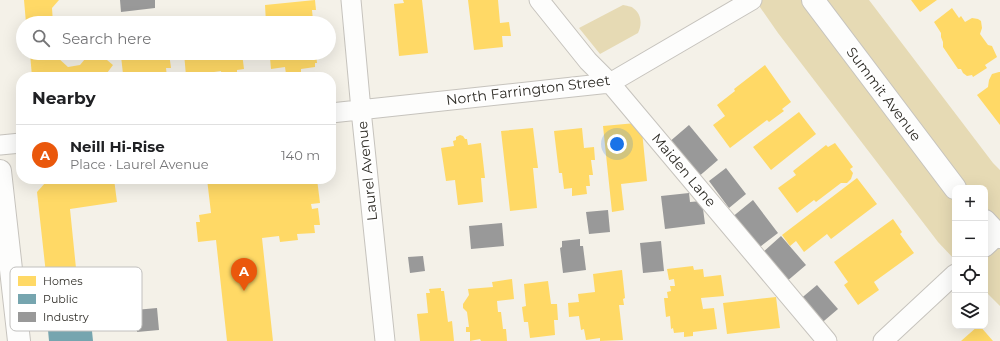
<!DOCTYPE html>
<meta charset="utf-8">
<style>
:root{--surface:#fff;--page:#f2f2f2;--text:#202124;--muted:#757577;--line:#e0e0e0;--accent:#ea580c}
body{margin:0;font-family:Montserrat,sans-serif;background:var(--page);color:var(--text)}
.controls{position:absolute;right:12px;bottom:12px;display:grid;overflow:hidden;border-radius:8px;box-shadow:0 4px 16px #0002}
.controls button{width:36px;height:36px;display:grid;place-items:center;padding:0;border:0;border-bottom:1px solid var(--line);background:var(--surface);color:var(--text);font:20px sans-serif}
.you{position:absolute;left:617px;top:144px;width:14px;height:14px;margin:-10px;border:3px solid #fff;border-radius:50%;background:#1a73e8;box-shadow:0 0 0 6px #1a73e833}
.badge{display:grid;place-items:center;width:26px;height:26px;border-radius:50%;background:var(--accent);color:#fff;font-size:13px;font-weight:700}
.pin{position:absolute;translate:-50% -33px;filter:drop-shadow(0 1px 2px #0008)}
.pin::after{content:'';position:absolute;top:21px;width:14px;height:12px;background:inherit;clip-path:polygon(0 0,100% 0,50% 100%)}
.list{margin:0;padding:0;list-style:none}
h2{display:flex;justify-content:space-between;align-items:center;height:52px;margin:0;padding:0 16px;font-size:17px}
h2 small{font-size:13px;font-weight:400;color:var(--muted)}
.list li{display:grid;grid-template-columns:26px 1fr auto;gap:12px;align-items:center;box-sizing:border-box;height:60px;padding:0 16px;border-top:1px solid var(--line)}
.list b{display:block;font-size:15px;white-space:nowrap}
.list p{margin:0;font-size:13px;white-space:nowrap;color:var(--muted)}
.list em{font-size:13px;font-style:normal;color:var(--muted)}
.icon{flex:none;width:22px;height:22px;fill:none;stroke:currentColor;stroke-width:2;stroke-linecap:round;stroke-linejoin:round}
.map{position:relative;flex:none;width:1000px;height:341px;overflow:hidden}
.search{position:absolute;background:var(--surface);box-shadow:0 4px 16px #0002;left:16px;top:16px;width:320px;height:44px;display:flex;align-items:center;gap:10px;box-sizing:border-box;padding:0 14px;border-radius:22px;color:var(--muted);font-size:15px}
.panel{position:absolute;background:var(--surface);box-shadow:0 4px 16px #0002;left:16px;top:72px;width:320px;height:112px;border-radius:16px}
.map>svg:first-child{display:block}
</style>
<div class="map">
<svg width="1000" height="341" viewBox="0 0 1000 341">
<rect width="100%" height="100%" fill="#f4f1e8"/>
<path fill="#e6dab4" d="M755 0H869L993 163 1000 170V306L985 291V188H955V260L938 242 778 33Z
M623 5C626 6 631 6 633 8 642 14 642 25 638 33L600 54 579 28Z"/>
<path fill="#ffd966" d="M24 0H59L52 8 53 23H26Z
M315 0 316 10H312L313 20 310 21V23H266L265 5Z
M403 0H422L428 53 399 56 394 4 404 3Z
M468 0H498L500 23 509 22 511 36H502L503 47 474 50Z
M911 0H937L920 12Z
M952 8 959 18 961 16 965 22 972 18 978 19 981 21 982 28 980 34 988 45 992 46 997 57 985 65 987 68 973 77 972 75 967 76 963 73 961 69H958L943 47V42L941 37V33L934 22Z
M238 17V23H221V19Z
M30 53H57V57L68 67 80 65 90 53 98 59 101 55 113 65 104 77H32Z
M123 53H169L171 68H166L167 77H129V73L123 74 121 56H124Z
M184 53H242L244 69 237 70V77H222L221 71 186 76Z
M251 53H316L317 63H315V67L301 69V72L286 74 285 67 271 69 270 58 252 60Z
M765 65 791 102 782 109 784 111 769 122 767 120 730 148 713 125 725 116 717 105 735 91 734 89Z
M999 72H1000V125L977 95 988 87 989 80 992 74Z
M799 112 816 134 771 170 753 147Z
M636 123 642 131 647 181 621 184 624 210 612 212 603 126Z
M533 128 538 168H533L537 208 510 211 501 131Z
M582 128 584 148 594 147 595 160H591L593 175H589L590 186H586L587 194 572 196V188L564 189 562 173H559L554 131Z
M460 135 463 136 465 139H467L468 145 481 143 485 178H481L483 202 458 205 455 180 446 181 441 148 454 146 453 141 456 140V137Z
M835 143 853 167 850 169 853 173 851 179 847 183H841L816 202 814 200 797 213 778 188 796 175 793 171 826 145 828 147Z
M857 178 877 204 831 239 827 234 804 252 796 241 790 246 782 235Z
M67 179H114L117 202 70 209 78 288 54 290 47 283 37 192 46 182Z
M207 179H317L320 203 311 204 312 209 318 208 320 225H314L315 233 297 234 298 240 280 242 279 236 262 238 273 341H227L216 240 198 242 196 222H200L199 215 211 213Z
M893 219 902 232 900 234 914 253 874 282 879 290 858 305 844 285 848 282 834 262Z
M693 266 694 270 703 269 704 277 721 275 724 296 701 298 703 309 714 308 717 329 693 332V336L684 337V332L674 333 673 328 671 329 670 316 666 317 664 298H668L667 292 671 291 670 286H675L674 279 669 280 667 269Z
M622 270 625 298 623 299 624 305H619L623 340 600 341V338L586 340 584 329 581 330 579 316 569 317 568 303 579 302 578 294 595 292 593 274Z
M512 279 514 299 497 301 498 312H501L503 329H506L507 341H481L480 339 470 341V332H466V327H469L467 312 463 308V304L469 295 468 289 493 287 492 282Z
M548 281 551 304H557L558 320H554L555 335 530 338 528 322H524L522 307 526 306 524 284Z
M441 288V291H444L448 322 452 321 454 341H420L417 314 428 313 426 293H430L429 289Z
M776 297 780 328 727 334 723 303Z
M978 326H980L993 341H961Z"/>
<path fill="#76a5af" d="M89 301 93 341H49L48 330 60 328 58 304Z"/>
<path fill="#999" d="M120 0H155V8L121 12Z
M689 125 718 160 697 178 668 143Z
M726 168 746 194 729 208 709 181Z
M689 193 690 202 702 201 705 224 665 229 661 196Z
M753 200 778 233 756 250 731 218Z
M608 210 610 232 589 234 586 212Z
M502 223 504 246 471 249 469 226Z
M781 236 806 265 786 282 761 254Z
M580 239V246H583L586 270 563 273 560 248 562 247V241Z
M661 241 664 271 643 273 640 243Z
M423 256 425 271 410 273 408 257Z
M817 285 838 309 818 326 798 301Z
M157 308 159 330 137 332 135 310Z"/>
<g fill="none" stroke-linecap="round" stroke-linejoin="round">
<g stroke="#c6c3bd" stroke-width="21">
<path id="minor" d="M351 0 361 110 385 341
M539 0 588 61 610 83 827 341
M331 113 610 83 752 0
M0 145 21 143
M985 247 998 235
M883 341 955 274"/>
</g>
<g stroke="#c6c3bd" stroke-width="24">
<path id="tertiary" d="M813 0 955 188
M0 171 19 341
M985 221 1000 237"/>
</g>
<use href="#minor" stroke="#fdfdfc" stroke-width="19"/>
<use href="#tertiary" stroke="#fdfdfc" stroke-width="22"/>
</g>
<g text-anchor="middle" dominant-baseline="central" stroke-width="4" stroke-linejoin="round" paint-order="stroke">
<g font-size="14" fill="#302e28" stroke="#fff">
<text transform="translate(528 90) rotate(-7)">North Farrington Street</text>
<text transform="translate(884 94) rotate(53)">Summit Avenue</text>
<text transform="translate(684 170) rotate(50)">Maiden Lane</text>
<text transform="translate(367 171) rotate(-96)">Laurel Avenue</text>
</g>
</g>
<rect x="10" y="267" width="132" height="64" rx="6" fill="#fff" stroke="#c1c0be" stroke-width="1"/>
<rect x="18" y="276" width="18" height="10" fill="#ffd966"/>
<rect x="18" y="294" width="18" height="10" fill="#76a5af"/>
<rect x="18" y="312" width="18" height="10" fill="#999"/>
<g font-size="11" fill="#302e28">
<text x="43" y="285">Homes</text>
<text x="43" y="303">Public</text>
<text x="43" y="321">Industry</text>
</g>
</svg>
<div class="controls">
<button>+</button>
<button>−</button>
<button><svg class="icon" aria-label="locate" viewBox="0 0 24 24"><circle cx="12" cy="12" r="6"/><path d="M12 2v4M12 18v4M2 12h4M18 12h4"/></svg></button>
<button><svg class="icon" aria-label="layers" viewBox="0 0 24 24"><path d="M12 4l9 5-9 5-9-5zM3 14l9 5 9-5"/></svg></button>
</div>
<div class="you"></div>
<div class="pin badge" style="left:244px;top:291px">A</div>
<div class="search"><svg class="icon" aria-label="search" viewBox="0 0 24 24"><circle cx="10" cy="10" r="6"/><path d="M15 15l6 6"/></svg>Search here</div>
<section class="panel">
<h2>Nearby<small></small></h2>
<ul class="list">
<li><span class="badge">A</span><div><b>Neill Hi-Rise</b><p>Place · Laurel Avenue</p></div><em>140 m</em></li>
</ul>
</section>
</div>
